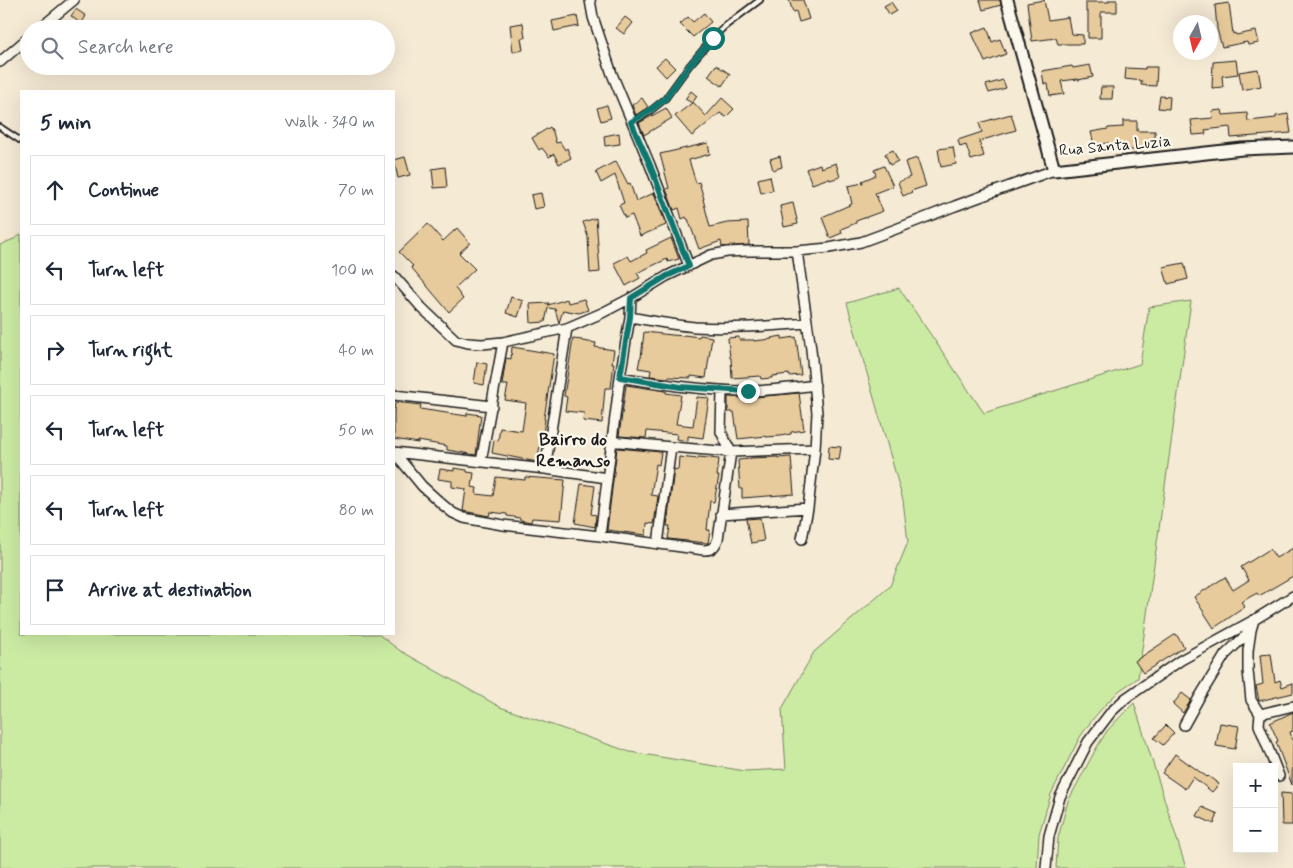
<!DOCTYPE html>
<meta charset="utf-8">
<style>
:root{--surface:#fff;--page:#f6f6f7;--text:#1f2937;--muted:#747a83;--line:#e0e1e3}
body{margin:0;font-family:Mynerve,sans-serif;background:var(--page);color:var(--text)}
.controls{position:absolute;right:15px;bottom:15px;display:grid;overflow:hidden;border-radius:0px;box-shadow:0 5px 20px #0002}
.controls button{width:45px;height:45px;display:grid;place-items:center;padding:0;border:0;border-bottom:1px solid var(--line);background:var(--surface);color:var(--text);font:25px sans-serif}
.compass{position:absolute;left:1173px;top:15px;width:45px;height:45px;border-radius:50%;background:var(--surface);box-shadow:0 5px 20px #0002;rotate:188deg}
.stop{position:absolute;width:15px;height:15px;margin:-11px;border:4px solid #0f766e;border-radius:50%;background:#fff}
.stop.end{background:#0f766e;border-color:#fff;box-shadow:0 1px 5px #0008}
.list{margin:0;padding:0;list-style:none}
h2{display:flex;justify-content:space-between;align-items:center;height:65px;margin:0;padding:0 20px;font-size:21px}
h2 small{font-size:16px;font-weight:400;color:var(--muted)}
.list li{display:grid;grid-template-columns:32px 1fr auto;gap:15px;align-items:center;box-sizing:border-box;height:70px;margin:0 10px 10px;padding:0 10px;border:1px solid var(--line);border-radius:0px}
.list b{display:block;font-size:19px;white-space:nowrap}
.list em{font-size:16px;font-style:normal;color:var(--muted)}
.icon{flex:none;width:28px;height:28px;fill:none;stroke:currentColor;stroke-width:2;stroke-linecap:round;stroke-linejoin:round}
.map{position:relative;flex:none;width:1293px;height:868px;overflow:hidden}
.search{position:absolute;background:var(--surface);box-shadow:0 5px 20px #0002;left:20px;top:20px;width:375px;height:55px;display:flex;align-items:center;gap:12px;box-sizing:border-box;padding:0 18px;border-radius:28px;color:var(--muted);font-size:19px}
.panel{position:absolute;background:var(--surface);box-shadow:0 5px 20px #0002;left:20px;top:90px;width:375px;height:545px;border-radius:0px}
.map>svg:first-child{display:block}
</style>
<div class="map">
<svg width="1293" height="868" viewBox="0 0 1293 868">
<rect width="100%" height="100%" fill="#f5ead4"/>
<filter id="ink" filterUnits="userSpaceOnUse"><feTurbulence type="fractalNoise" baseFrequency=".02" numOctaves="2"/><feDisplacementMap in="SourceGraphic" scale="10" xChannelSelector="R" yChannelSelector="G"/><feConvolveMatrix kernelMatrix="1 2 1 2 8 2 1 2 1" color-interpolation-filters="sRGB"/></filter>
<g filter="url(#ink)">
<path fill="#cbeba3" stroke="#748460" d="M21 234V634H378L399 650 500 707 630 752 745 771 786 769 782 709 814 652 890 586 908 542 903 500 847 303 899 288 984 413 1140 364 1149 307 1191 301 1138 678 1120 690 1105 705 1092 720 1080 737 1051 794 1039 834 1037 868H0V245L16 238Z
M1134 703 1186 868H1056L1058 838 1068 801 1097 747 1107 731 1119 718Z"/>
<path fill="#e8cb9c" stroke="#1c1c1c" d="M789 0H803L809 19 799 22 796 11 793 12Z
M980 0H1000L1001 5 983 10Z
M1044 0 1048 20 1068 17 1071 34 1083 35V44H1058L1056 38 1032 41 1027 3Z
M1109 0H1117V12H1101V38H1088V12H1086V2H1109Z
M891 2 897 11 890 15 884 6Z
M1229 3 1233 34 1235 33 1236 35 1256 31 1259 43 1248 45 1247 42 1222 47 1217 29 1215 5Z
M76 9 86 16 81 24 71 16Z
M704 13 711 22 693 37 680 24 688 17 693 22Z
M577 16 579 26 554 31 552 21Z
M625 17 633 23 624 34 616 28Z
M523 23 525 38H521L523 50 513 52 510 25Z
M987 27 992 42 1000 39 1006 54 985 62 972 33Z
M665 58 675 68 666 77 656 66Z
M1236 60 1238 74 1222 76 1223 87 1212 88 1213 62Z
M716 65 730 74 722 86 708 76Z
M1090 65 1093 77 1078 80V79L1061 81 1064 94 1050 96 1048 84H1044L1042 71 1072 66 1073 68Z
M1145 67H1157L1156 86 1141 85 1142 81 1125 79 1126 68 1145 69Z
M1258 69 1261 86 1242 90 1239 72Z
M1003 80 1006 88 989 93 986 85Z
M1101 87H1113L1112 99H1100Z
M691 91 697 96 693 102 706 116 722 98 734 109 726 117 720 113 692 136 675 116 692 103 685 99Z
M1160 96 1170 97 1169 109 1158 108Z
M642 98 648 107 636 115 632 105Z
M607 105 611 118 601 121 597 108Z
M666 108 672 118 644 135 639 123Z
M1222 110 1223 115 1247 113 1248 121 1276 118V116L1288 114 1291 133 1231 138 1230 127 1205 130 1206 134 1193 135 1191 120 1213 118 1212 111Z
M1011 114 1016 130 979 141 984 156 971 160 966 145 960 147 958 140 982 132 979 123Z
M1123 121H1137V131H1155V147H1141L1142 150H1123V144L1109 145V143L1094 145 1091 132 1108 129V128L1123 127Z
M550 127 553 132 556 143 560 142 565 150 567 148 571 158 559 164 554 154 549 157 542 148 539 150 532 138Z
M619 133 620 144 605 146 604 136Z
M708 143 710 154 689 160 696 183 699 182 704 199H703L710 227 727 223 748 222 749 245 722 247 721 241 699 249 688 219H687L686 217 682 219 679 208 674 210 666 189 669 188 660 154Z
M953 147 956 164 941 167 938 149Z
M893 150 898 161 890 165 885 154Z
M780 156 782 167 773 170 770 159Z
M405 157 410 175 398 178 394 160Z
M917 158 926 186 911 191 912 192 903 196 898 182 910 177 905 162Z
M616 161 628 184 630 183 636 201 654 193 666 225 640 236 632 215 625 218 619 205 624 203 615 175 601 183 596 172Z
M836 163 840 177 830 180 829 178 812 184 806 169 820 164 821 168Z
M884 166 893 186 875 193 883 211 856 221V223L841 229 842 233 830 238 822 217 852 204 848 186 863 183 862 181 876 175 874 170Z
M445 167 447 187 434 188 432 169Z
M770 176 773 190 761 193 758 179Z
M541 193 544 207 534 209 531 195Z
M793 203 798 224 784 227 780 206Z
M596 218 600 272 590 273 588 237 583 222Z
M428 224 443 241 457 228 470 243 459 253 475 269 455 288 463 299 449 312 411 267 413 266 399 252Z
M671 238 679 259 668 262 667 259 637 273 640 278 626 286 614 263 628 256 631 261 647 253 646 250Z
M1184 263 1188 279 1168 284 1163 267Z
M511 297 523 301 518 317 506 313Z
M567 299 568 303 584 299 588 310 579 313 563 310 559 323 555 309 548 308 545 322 531 323 530 304 549 303 548 305Z
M644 332 672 335 684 336V335L699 337 700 335 712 337 706 378 691 376V378L668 377V378L650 376 651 370 638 368 640 358H641Z
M782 336V339L796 337 801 375 789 376V374L772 376V378L761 379 760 376 732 378 731 358H730L728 338 739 337V340H754V341L772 339 771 338Z
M573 339 582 340V341L596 343 595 347 614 350 612 363H614L611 388H605L602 423 583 421 584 413 565 411 567 397 564 396Z
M512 347 554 354 544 419H545L543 434H542L537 462 492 453 494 440 498 441 500 428 522 431 526 403 505 400 508 385H502L506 358 511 359Z
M477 362 487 364 484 385 474 383Z
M626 385 666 391V393L681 395 676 424 693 426 697 397 709 398 703 438 688 436V441L676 439 677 434 647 431 646 438 619 436Z
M799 393 804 430 791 432V434L780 436 766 437V436L738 439 734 412H728V397L744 398Z
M395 402 421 405 420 409 433 411 467 416V413L481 415 476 455 447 450V446L418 441V443L394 439V411Z
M829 446 841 447 839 460 828 459Z
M617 448 661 452 659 465 656 464 651 495 658 496 654 524 647 523 646 535 607 530Z
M679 457 698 459V457L719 459 717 476H719L714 502 710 501 707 530H710L708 543H707L668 539 670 526H667L674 469 678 470Z
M778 457V458L791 457 794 494 742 498V489H740L738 460 750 459V458Z
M454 468 467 470V472L474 473 472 487 477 488 476 494 493 496 496 477 525 480V477L565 480 561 520 532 518 531 522 520 520V518L507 516V514L490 512 489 516 463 511 466 489 452 487V481L438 479 440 469 454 471Z
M581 484 595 486 591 514 596 515 595 527 575 523Z
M760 518 764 541 751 543 746 519Z
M1293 548V576L1259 596 1257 593 1241 602 1245 607 1214 628 1194 597 1225 577 1233 590 1249 580 1241 567 1270 549 1276 558Z
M1176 634 1184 647 1143 673 1135 661Z
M1271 654 1275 682 1280 680 1282 687 1293 683V693L1259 701 1256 686 1263 684 1260 655Z
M1182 693 1191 700 1183 713 1173 704Z
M1293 712V731L1290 732 1293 741 1292 785 1276 742 1278 741 1270 723Z
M1220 723 1239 726 1235 749 1216 746Z
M1166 725 1174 733 1163 745 1154 738Z
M1175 754 1207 777 1208 776 1219 784 1212 792 1193 777 1185 789 1162 773Z
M1281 793 1292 794V825H1282Z
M1202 807 1218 814 1214 824 1197 816Z"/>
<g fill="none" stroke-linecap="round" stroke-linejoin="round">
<g stroke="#1c1c1c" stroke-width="8">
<path id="service" d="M632 122 649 112 665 99 689 66 713 38 724 27 760 0
M0 127 21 141"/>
</g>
<g stroke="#1c1c1c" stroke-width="12">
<path id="minor" d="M590 0 593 17 612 74 650 165 689 266
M39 29 74 0
M0 62 29 37
M797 251 811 349 817 413 815 449 808 508 802 539
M394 276 422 308 456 340 468 343 482 344 503 342 567 328 602 313 631 298 667 276 711 255 727 252 748 251H797L829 248 861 242 896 229 955 206 1054 170
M630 317C652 321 673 325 695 327 732 329 770 326 807 323
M620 377C662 384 703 391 746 391 769 391 792 388 815 385
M394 395 492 406
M611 441 671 447 731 452 815 449
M394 452 422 486 443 505 453 513 464 518 503 525 600 536 704 550C712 550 715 547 718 539L731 452 721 432 722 391
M394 452 545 469 607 478
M481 462 503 342
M545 469 567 328
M721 514 808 508
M600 536 620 377 630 317 631 298
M658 544 671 447
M1254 620 1251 630 1248 651V671L1251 700 1260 714 1259 725 1279 776
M1260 714 1293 706
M1184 725 1200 696 1225 655 1251 630
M1046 868 1049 836 1060 797 1088 742 1111 712 1126 698 1181 660 1254 620 1293 596"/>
</g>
<g stroke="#1c1c1c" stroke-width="15">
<path id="tertiary" d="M1007 0 1054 170 1242 149 1293 147"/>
</g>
<use href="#service" stroke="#fbf7ec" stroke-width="4.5"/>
<use href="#minor" stroke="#fbf7ec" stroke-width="9"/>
<use href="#tertiary" stroke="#fbf7ec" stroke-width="11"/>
</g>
</g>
<g fill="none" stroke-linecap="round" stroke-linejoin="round" filter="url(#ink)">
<path stroke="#0f766e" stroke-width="6" d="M713 38 689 66 665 99 648 112 631 122 650 165 689 266 667 276 631 298 630 317 620 377 681 387 748 391"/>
</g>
<g text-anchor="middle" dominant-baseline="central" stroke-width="4.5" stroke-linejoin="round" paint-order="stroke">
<g font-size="16" fill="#1c1c1c" stroke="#fbf7ec">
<text transform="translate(1115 146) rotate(-5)">Rua Santa Luzia</text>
</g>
<g font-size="18" font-weight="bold" fill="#1c1c1c" stroke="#fbf7ec">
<text x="573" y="440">Bairro do<tspan x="573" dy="21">Remanso</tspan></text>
</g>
</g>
</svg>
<div class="controls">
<button>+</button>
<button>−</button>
</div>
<svg class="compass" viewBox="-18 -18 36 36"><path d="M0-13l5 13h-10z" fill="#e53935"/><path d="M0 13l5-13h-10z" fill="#747a83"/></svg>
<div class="stop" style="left:713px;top:38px"></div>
<div class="stop end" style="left:748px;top:391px"></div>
<div class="search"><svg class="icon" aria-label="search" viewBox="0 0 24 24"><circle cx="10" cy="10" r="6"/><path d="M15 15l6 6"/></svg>Search here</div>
<section class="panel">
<h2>5 min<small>Walk · 340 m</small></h2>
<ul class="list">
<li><svg class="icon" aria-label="ahead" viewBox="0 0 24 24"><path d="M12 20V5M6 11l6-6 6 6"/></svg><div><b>Continue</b></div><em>70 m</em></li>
<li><svg class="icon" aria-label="left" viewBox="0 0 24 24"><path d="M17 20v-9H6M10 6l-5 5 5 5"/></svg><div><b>Turn left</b></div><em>100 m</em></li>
<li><svg class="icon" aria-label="right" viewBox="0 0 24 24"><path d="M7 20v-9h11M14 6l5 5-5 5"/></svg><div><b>Turn right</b></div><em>40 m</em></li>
<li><svg class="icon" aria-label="left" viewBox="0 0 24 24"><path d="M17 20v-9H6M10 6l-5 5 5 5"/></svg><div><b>Turn left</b></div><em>50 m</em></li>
<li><svg class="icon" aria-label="left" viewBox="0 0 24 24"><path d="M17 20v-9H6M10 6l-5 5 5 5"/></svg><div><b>Turn left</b></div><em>80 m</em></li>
<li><svg class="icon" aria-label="arrive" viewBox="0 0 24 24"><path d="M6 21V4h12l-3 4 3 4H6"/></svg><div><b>Arrive at destination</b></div></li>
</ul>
</section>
</div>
